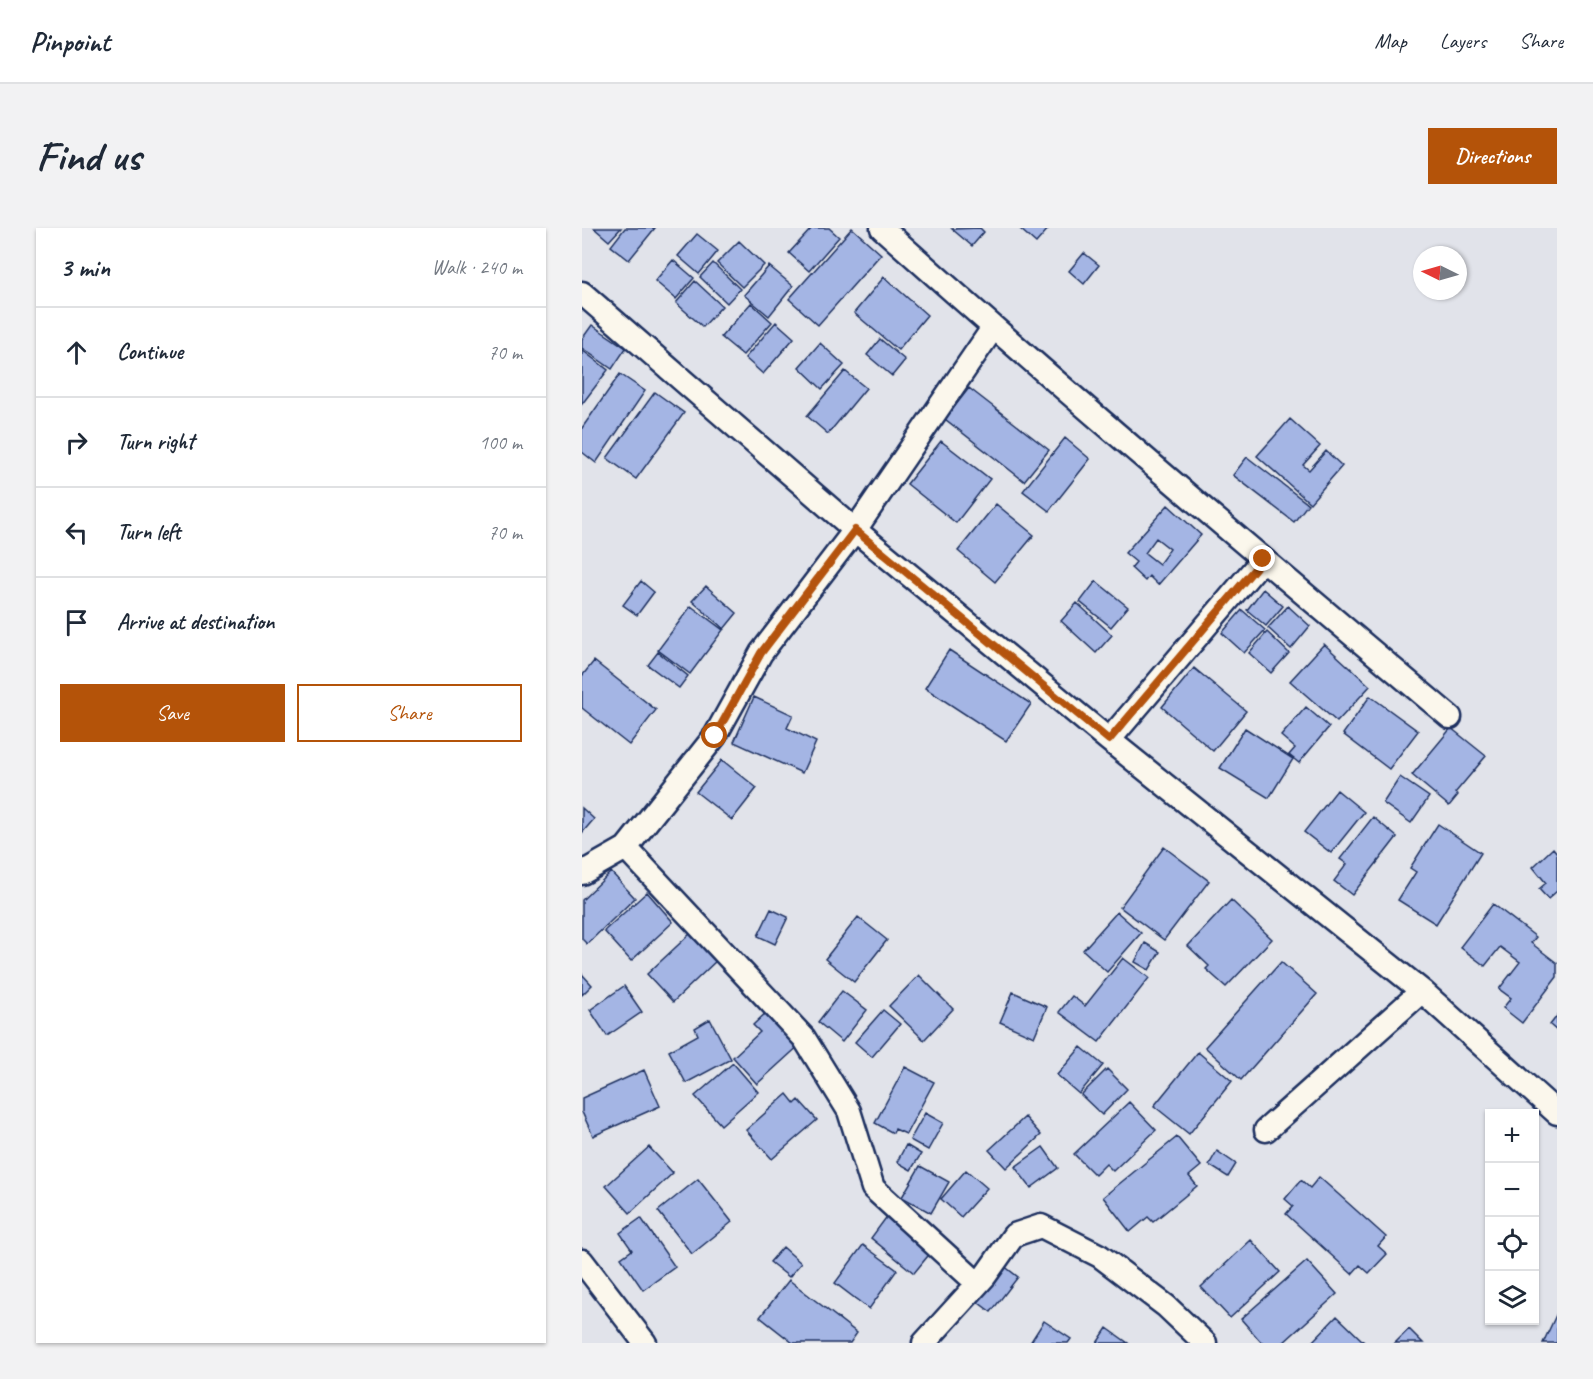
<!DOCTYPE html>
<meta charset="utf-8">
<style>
:root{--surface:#fff;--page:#f2f2f3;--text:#1f2937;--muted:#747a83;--line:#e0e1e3;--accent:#b45309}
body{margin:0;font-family:Caveat,sans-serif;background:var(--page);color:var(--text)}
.controls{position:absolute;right:18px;bottom:18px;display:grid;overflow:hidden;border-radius:0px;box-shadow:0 2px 4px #0004}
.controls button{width:54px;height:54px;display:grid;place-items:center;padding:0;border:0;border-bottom:2px solid var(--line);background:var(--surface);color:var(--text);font:30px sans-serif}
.compass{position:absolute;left:831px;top:18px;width:54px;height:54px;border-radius:50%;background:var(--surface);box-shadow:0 2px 4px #0004;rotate:275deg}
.stop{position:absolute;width:18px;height:18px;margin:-14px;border:4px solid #b45309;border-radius:50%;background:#fff}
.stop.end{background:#b45309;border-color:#fff;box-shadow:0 2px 6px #0008}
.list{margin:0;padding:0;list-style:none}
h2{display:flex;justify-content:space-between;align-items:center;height:78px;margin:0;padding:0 24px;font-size:26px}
h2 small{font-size:20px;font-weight:400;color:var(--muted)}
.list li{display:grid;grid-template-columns:39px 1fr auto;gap:18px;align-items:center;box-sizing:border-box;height:90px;padding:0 24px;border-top:2px solid var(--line)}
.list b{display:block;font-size:22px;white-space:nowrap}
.list em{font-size:20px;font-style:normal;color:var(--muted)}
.actions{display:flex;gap:12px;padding:18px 24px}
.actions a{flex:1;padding:14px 0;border:2px solid var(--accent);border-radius:0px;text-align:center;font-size:21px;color:var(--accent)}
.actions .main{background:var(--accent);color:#fff}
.icon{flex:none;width:33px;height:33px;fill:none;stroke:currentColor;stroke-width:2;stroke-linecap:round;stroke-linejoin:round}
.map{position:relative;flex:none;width:975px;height:1115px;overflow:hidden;border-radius:0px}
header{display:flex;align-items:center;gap:36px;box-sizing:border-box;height:84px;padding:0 30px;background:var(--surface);border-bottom:2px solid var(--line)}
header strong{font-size:28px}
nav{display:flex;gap:33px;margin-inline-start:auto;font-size:21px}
.intro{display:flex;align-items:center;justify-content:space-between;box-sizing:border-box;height:144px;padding:0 36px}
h1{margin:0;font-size:42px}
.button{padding:15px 27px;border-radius:0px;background:var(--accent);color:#fff;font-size:21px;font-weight:700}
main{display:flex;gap:36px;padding:0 36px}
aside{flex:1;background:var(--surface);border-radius:0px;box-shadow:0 2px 4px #0004}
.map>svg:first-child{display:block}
</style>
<header>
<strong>Pinpoint</strong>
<nav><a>Map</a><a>Layers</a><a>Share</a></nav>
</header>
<div class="intro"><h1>Find us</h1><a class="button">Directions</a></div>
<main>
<aside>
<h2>3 min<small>Walk · 240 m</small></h2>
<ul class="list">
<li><svg class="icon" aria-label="ahead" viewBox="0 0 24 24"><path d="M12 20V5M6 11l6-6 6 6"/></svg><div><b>Continue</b></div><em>70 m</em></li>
<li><svg class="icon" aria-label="right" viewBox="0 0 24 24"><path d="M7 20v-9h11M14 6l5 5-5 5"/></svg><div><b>Turn right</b></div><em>100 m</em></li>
<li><svg class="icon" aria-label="left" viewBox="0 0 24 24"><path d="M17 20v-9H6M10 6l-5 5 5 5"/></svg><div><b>Turn left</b></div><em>70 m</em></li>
<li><svg class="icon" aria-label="arrive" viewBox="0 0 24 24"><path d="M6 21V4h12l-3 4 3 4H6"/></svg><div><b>Arrive at destination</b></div></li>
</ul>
<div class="actions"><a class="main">Save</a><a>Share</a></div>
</aside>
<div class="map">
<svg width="975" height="1115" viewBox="0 0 975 1115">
<rect width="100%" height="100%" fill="#e1e3ea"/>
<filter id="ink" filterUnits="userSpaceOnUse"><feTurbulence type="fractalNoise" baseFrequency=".0167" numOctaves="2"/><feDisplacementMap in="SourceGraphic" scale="12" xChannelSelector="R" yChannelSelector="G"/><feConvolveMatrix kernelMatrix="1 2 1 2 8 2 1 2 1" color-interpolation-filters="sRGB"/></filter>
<g filter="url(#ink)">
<path fill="#a4b5e4" stroke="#1b2f5e" stroke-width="1.5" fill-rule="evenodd" d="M12 0H39L27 13Z
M43 0H73L47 32 29 18Z
M230 0H247L257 9 227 43 207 25Z
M270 0 299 26 236 97 207 71Z
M398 0 402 4 390 18 370 1Z
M437 0H467L454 15Z
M115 6 136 23 117 46 96 28Z
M157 13 182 37 160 59 135 35Z
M502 25 517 37 502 56 487 43Z
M91 32 112 50 94 71 73 53Z
M131 35 158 61 145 75 118 49Z
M187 38 211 58 187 88 162 67Z
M302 49 345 87 316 122 272 85Z
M113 53 140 78 121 99 94 75Z
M169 75 190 94 161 127 139 109Z
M194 94 212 110 181 146 163 130Z
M10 97 44 120 30 141 0 120V111Z
M298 111 323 132 310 148 285 127Z
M238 115 262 137 240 161 217 139Z
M0 122 26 142 0 176Z
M263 143 284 160 246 206 225 188Z
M38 146 63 163 14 235 0 224V200Z
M387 160 467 222 442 253 363 191Z
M73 164 102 185 54 251 25 230Z
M708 191 738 218 721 237 727 242 744 223 760 238 728 275 675 228Z
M483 210 508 231 467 283 441 263Z
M359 213 408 251 374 295 325 256Z
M665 229 726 276 712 294 651 247Z
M414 276 452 307 413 354 376 323Z
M586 277 619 307 576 357 567 348 563 353 549 340 554 334 543 325ZM574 310 588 321 577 336 563 325Z
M59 353 72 364 55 387 41 377Z
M514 353 546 379 529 399 498 374Z
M124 358 155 385 142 401 110 373Z
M681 361 701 378 684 398 665 382Z
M495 375 530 407 514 425 479 393Z
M109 378 141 402 108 446 76 422Z
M706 378 728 398 709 421 686 400Z
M660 382 683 402 662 425 640 405Z
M685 404 707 425 689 445 667 425Z
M742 416 788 458 755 494 708 453Z
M367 422 449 476 424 513 343 460Z
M76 424 106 448 97 460 66 437Z
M12 433 74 482 47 517 0 480V448Z
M612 440 664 483 631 523 580 479Z
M788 468 836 503 807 541 761 506Z
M172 469 211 487 205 500 234 514 220 545 152 514Z
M724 479 747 499 717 535 707 527 713 520 699 508Z
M663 500 711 531 687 570 638 540Z
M869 500 904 528 873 565 876 567 867 578 830 547Z
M140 532 175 560 150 592 114 564Z
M818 549 847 569 829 595 801 575Z
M755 562 782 584 749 625 722 604Z
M0 580 12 591 0 605Z
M791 589 815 609 770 667 752 653 765 636 758 631Z
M856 596 899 625 854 696 816 672 834 644 828 640Z
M582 619 627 653 582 712 538 679Z
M971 620 975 625V663L966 671 957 661 964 655 951 639Z
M29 644 53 670 5 716 0 711V672Z
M65 664 91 694 49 733 22 703Z
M649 672 690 711 644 759 624 741 627 738 606 718Z
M911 676 954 709 949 715 975 735V749L940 795 921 780 929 770 917 761 938 734 918 719 903 738 878 719Z
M189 681 206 689 193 716 176 708Z
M535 684 559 705 525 744 501 722Z
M276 689 305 712 272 754 243 731Z
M109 705 135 732 91 774 65 746Z
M563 715 578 724 567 742 553 734Z
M541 730 567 750 517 814 477 784 490 768 503 778Z
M699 734 735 766 659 852 623 819Z
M0 746 10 757 0 767Z
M337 747 371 781 342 812 307 778Z
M42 758 60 784 25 808 8 782Z
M260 763 285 782 260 814 236 794Z
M431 764 465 779 452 809 418 794Z
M189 780 220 815 175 856 151 829 178 804 171 797Z
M301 782 318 796 290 829 273 814Z
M975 788V803L968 797Z
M128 791 149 831 104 855 87 823 116 807 113 800Z
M499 819 521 837 497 866 475 847Z
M616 824 650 853 607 906 572 878Z
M151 835 176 864 139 897 113 868Z
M323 839 352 854 324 906 313 901 311 905 293 895Z
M525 841 545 861 520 887 499 867Z
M62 842 78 878 11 908 0 884V870Z
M205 866 213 876 217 872 235 892 190 931 164 902Z
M547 874 574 902 531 943 524 936 513 947 492 926Z
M343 885 361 895 346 922 328 912Z
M443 889 459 907 424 940 407 922Z
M595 909 619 938 607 948 615 958 571 994 566 989 548 1004 521 969Z
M324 917 339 926 329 942 315 934Z
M67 919 91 945 48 985 24 958Z
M461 919 476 940 449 960 433 939Z
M635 923 654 936 646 949 627 937Z
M338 938 367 954 349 985 320 969Z
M384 942 405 960 379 989 359 971Z
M737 949 804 1009 796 1018 805 1026 787 1045 778 1037 770 1046 704 986 711 978 703 971 719 952 728 960Z
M116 951 150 994 110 1026 76 983Z
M306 987 350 1023 332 1045 289 1010Z
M59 990 93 1039 61 1062 39 1030 50 1022 38 1005Z
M669 1012 698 1044 648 1090 619 1059Z
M281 1017 315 1042 287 1081 253 1055Z
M201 1019 219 1035 207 1049 188 1034Z
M725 1033 755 1066 701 1115H680L659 1091Z
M417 1034 436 1049 409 1084 389 1069Z
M207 1052 275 1105 268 1115H211L178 1089Z
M975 1085V1115H961Z
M755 1088 783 1115H729Z
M462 1093 489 1111 486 1115H448Z
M525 1100 546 1115H515Z
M827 1101 841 1115H813Z"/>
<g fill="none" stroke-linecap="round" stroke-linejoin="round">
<g stroke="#1b2f5e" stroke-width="27">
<path id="minor" d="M300 0C486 167 677 328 868 489
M0 65 273 302 527 512 840 763 975 885
M527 512 681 331
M44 620 222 810 267 883 291 960 395 1055
M0 645 44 620 133 508 179 425 273 302 411 100
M684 902 840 763
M0 1033 63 1115
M342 1115 403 1048 432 1007 459 998 518 1028 584 1078 623 1115"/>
</g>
<use href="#minor" stroke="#fbf7ec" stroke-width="22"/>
</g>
</g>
<g fill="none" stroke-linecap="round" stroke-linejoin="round" filter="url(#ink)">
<path stroke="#b45309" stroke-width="8" d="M133 508 179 425 273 302 527 512 681 331"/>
</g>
</svg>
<div class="controls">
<button>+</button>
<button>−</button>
<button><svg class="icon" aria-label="locate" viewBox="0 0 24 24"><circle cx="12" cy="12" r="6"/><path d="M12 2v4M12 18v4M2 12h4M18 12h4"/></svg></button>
<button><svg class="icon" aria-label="layers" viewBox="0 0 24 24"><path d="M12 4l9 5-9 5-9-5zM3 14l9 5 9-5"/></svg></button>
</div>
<svg class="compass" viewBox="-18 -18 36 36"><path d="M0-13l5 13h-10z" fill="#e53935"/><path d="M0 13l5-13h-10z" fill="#747a83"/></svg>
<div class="stop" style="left:133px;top:508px"></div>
<div class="stop end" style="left:681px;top:331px"></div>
</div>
</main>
